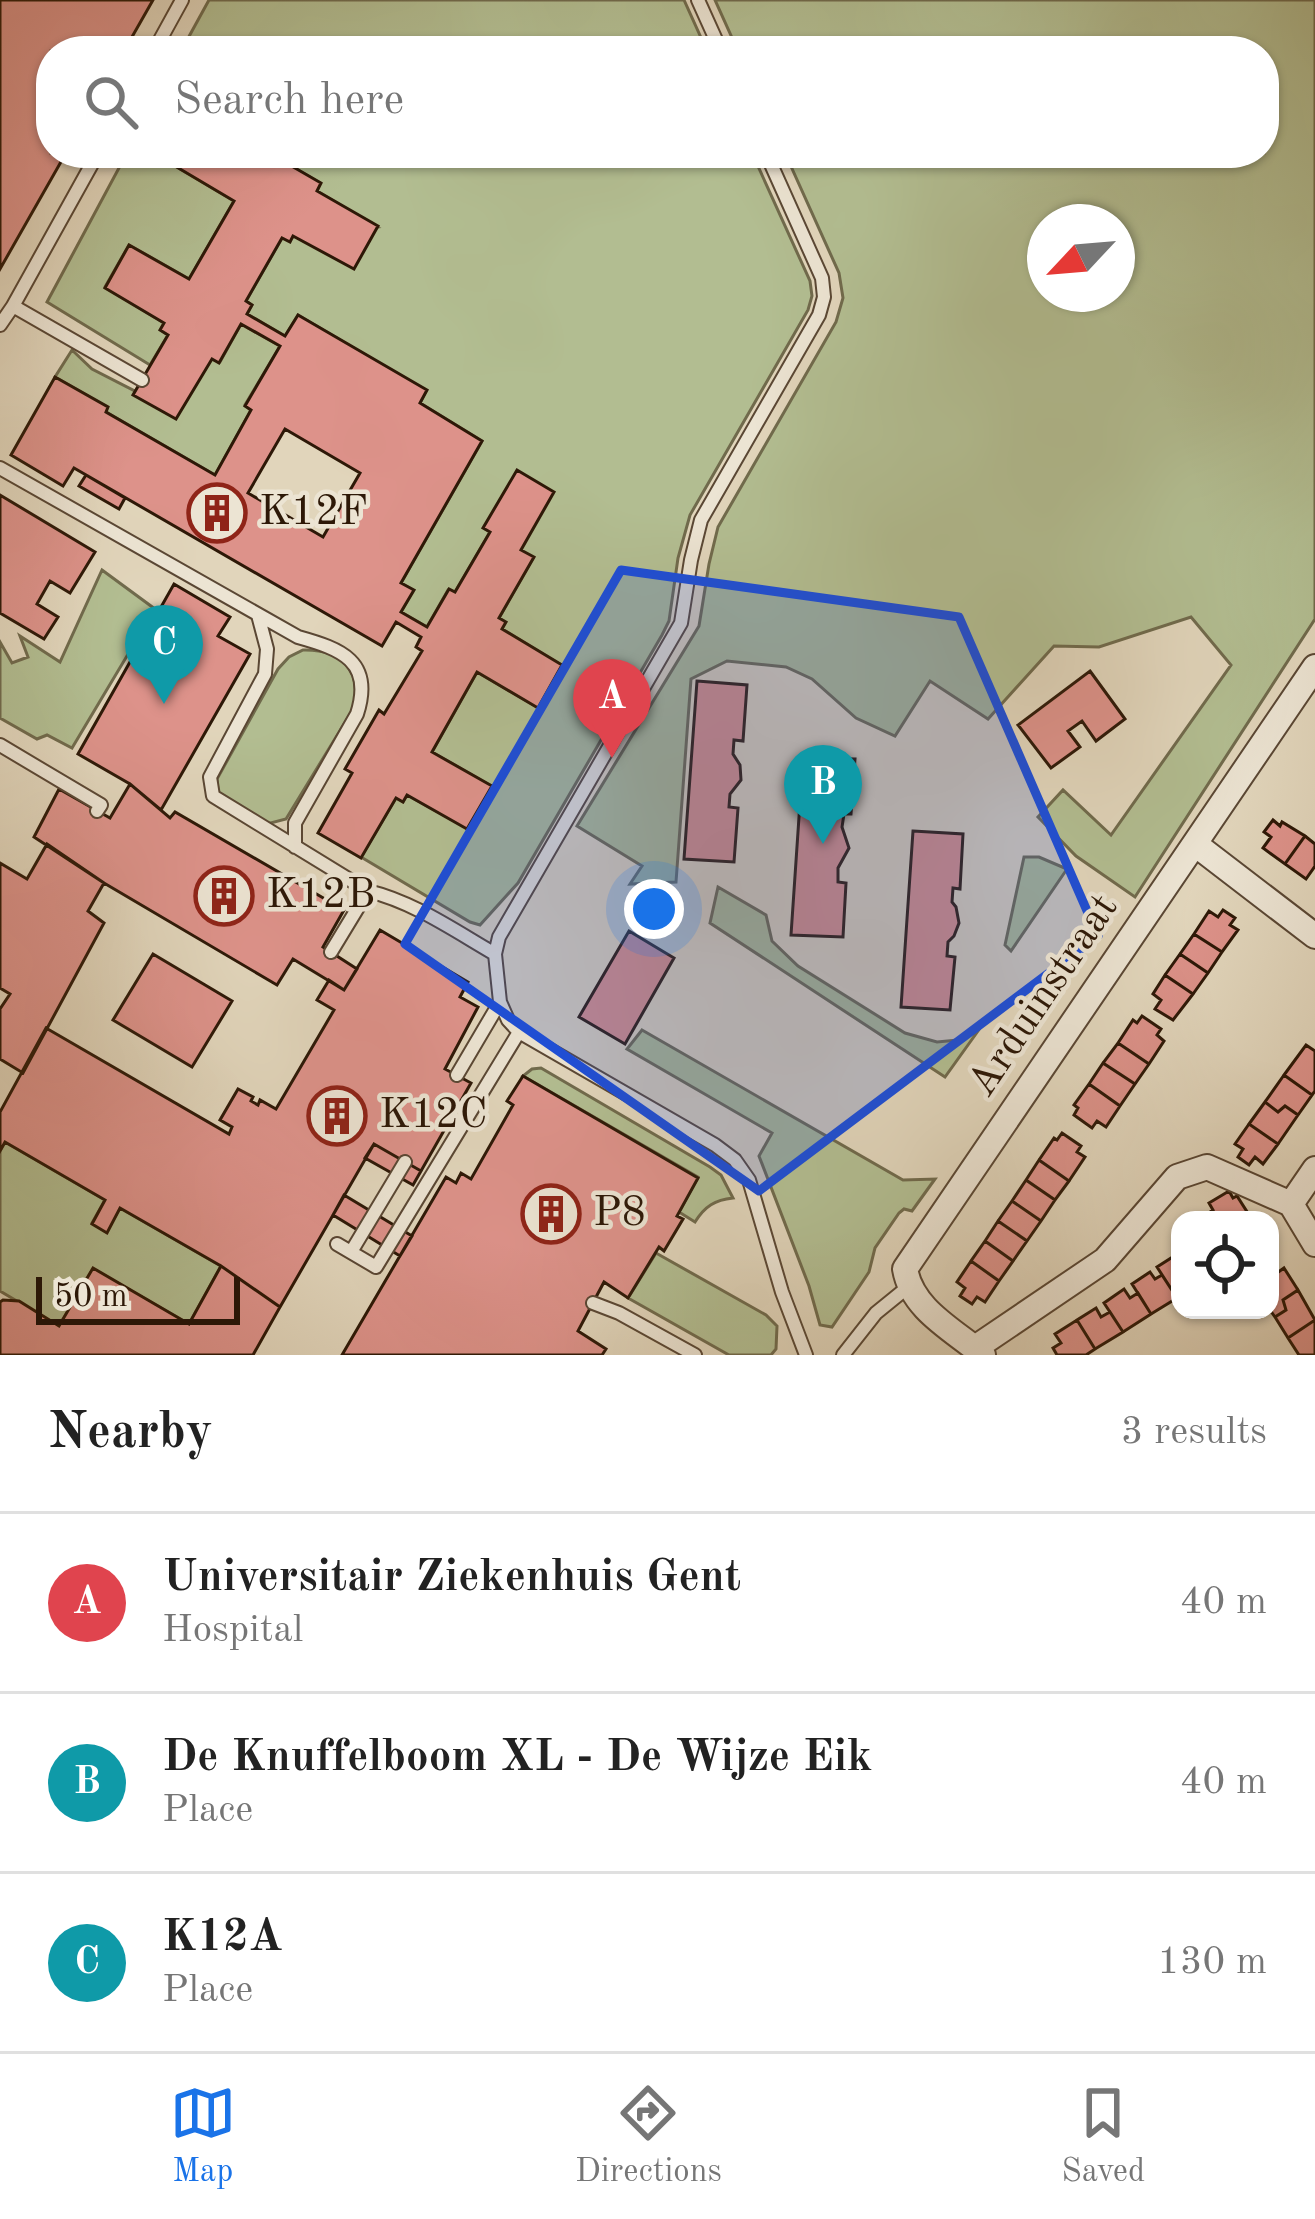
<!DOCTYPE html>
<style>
:root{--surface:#fff;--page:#f6f6f6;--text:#222;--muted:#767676;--line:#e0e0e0;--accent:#1a73e8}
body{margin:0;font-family:"Old Standard TT",serif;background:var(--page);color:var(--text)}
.controls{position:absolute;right:36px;bottom:36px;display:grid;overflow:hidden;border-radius:24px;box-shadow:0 3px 9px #0004}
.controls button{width:108px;height:108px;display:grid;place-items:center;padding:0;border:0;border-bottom:3px solid var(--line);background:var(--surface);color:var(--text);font:60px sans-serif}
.compass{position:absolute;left:1027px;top:204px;width:108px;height:108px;border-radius:50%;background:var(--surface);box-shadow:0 3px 9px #0004;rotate:244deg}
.scale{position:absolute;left:36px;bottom:30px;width:204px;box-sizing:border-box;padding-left:12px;border:6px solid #2d1807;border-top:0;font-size:33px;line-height:42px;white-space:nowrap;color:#2d1807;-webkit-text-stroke:9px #ece4d3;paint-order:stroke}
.you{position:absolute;left:654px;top:909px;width:42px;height:42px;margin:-30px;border:9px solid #fff;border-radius:50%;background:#1a73e8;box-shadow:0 0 0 18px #1a73e833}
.badge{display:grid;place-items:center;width:78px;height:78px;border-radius:50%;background:var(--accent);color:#fff;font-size:39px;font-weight:700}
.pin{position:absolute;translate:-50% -99px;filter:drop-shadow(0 3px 6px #0008)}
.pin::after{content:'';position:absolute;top:63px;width:42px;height:36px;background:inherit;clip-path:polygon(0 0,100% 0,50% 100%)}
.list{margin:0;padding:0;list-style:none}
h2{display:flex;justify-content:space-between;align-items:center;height:156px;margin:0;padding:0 48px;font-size:51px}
h2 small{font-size:39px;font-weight:400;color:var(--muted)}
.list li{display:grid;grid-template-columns:78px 1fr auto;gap:36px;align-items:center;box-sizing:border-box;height:180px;padding:0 48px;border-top:3px solid var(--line)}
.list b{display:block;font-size:45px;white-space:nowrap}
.list p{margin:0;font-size:39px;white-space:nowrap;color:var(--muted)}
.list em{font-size:39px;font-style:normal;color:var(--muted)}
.icon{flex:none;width:66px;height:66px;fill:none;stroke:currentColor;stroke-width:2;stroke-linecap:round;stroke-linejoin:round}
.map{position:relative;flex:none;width:1315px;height:1355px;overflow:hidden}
.search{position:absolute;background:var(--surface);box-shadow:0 3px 9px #0004;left:36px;right:36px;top:36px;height:132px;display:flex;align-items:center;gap:30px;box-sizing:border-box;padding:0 42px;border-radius:48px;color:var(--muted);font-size:45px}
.sheet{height:696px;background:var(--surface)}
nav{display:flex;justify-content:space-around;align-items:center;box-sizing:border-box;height:168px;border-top:3px solid var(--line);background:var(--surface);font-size:33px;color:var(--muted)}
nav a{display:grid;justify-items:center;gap:6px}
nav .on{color:var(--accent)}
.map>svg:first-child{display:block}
</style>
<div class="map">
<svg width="1315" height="1355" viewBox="0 0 1315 1355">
<rect width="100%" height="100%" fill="#e1d5bb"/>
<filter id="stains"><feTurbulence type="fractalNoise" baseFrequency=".00167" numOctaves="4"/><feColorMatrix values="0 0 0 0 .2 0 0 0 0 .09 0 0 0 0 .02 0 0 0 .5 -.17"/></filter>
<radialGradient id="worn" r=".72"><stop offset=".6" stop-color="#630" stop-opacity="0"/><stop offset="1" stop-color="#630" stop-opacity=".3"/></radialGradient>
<path fill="#b2bd91" stroke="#706a4c" stroke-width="3" fill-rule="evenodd" d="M209 0H684L707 51H181Z
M715 0H1315V619L1135 897 1076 856 1038 817 1063 790 1111 835 1231 665 1191 617 1099 647 1054 646 988 719 930 681 895 736 856 718 812 679 786 667 727 661 691 679 676 882 630 884 642 866 577 826 699 626 709 564 718 527 836 322 843 298 839 273 785 153H1264V51H738ZM1045 222H1117V294H1045Z
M127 153H182L175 166 234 201 189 279 129 245 105 287 164 323 161 330 168 335 150 365 47 302Z
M269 153H752L810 281 812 296 808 310 690 515 678 558 669 621 662 635 518 883 480 925 470 922 361 857 396 798 403 802 407 795 467 828 491 786 432 752 477 672 537 707 561 665 502 629 505 622 499 618 533 558 484 528 490 532 455 592 448 590 427 627 401 612 413 590 401 583 482 441 420 403 426 391 298 315 285 336 247 314 252 305 246 301 282 238 377 227 317 191 320 183Z
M241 324 280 346 245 405 251 410 215 475 106 412 107 407 55 377 72 350 92 369 135 391 212 359 220 362Z
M102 570 155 609 72 748 47 735 37 739 0 718V642L12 663 28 657 20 636 60 662Z
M303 650C342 649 364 672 352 711L286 819 267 824 218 792 217 779 278 669 289 657Z
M1024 857H1039L1067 869 1011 951 1005 945Z
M718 887 766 915 772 941 798 966 905 1033 937 1042 958 1040 978 1031 945 1077 710 923Z
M642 1030 903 1180 935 1179 912 1211 904 1209 899 1213 875 1248 869 1272 832 1327 820 1325 809 1286 759 1156 772 1133 627 1049Z
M541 1068 710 1167 721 1175 733 1198C715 1200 705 1206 695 1222L679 1212 698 1177 523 1076 532 1069Z
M5 1142 105 1200 92 1223 106 1232 120 1208 221 1266 189 1324 93 1269 59 1326 0 1291V1151Z
M656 1253 766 1315 777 1326 776 1349 771 1355H729L628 1298Z"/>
<path fill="#dd928a" stroke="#2d1807" stroke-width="3" fill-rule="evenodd" d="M0 0H153L124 51H51V153H66L0 269Z
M182 153H252L260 157 263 153H269L321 183 317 191 378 226 354 269 293 236 290 242 282 238 246 301 252 305 247 314 285 336 298 315 427 390 420 403 482 441 401 583 414 590 401 612 427 627 449 589 455 592 490 532 483 528 517 470 554 492 521 550 534 557 499 618 506 622 502 629 562 665 538 708 477 672 432 752 492 786 467 829 407 795 403 802 396 798 361 858 318 833 352 773 345 769 379 710 384 714 422 651 416 647 421 637 396 622 382 646 74 468 63 486 11 455 55 377 108 407 106 412 215 475 251 410 245 406 280 346 241 324 219 363 212 359 176 419 133 395 168 335 160 330 164 323 105 288 129 245 189 279 234 201 175 166ZM285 429 360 473 323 537 248 493Z
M86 475 125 498 119 509 79 486Z
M0 495 95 552 70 593 50 581 37 604 58 617 44 639 0 613Z
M174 584 230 617 218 636 250 654 161 810 130 784 78 754Z
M1090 671 1125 719 1096 741 1082 721 1068 731 1080 747 1051 768 1018 725Z
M697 681 747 685 743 741 734 740 733 754 740 765 741 780 730 794 729 807 738 808 734 862 684 859Z
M803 758 855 759 851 814H844L842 827 849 848 838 868V882L846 883 843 937 791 935Z
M130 784 170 818 175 812 344 910 323 947 357 969 344 990 293 959 277 985 104 883 34 837 59 789 110 818Z
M1273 820 1280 826 1282 822 1305 836 1285 864 1263 848 1271 837 1264 832Z
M913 831 963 834 960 889 953 888 952 902 956 907 959 923 954 936 948 942 947 956 955 957 950 1010 901 1007Z
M1305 836 1315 844V866L1306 879 1285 864Z
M47 844 104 883 88 911 104 923 23 1073 0 1059V1009L10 994 0 988V863L27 879Z
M1223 910 1235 918 1230 925 1238 930 1222 952 1194 934 1209 911 1218 917Z
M380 930 468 982 460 997 478 1007 445 1069 471 1083 421 1171 374 1144 280 1307 221 1266 120 1208 107 1233 92 1224 105 1200 5 1142 0 1151V1112L46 1028 229 1134 232 1127 220 1120 238 1089 253 1097 251 1101 258 1105 260 1100 276 1109 334 1010 317 1000 329 980 344 990Z
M629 931 674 958 625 1044 579 1017Z
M1194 934 1222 952 1208 973 1180 954Z
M153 954 232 1001 192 1067 113 1020Z
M1180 954 1208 973 1193 994 1165 975Z
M1165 975 1193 994 1173 1020 1155 1009 1161 1000 1153 994Z
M1142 1016 1161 1029 1157 1035 1164 1041 1149 1064 1118 1043 1133 1020 1137 1023Z
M1118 1043 1149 1064 1135 1084 1103 1063Z
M1306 1045 1315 1051V1091L1312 1095 1284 1075Z
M1103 1063 1135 1084 1120 1106 1089 1084Z
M1284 1075 1312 1095 1298 1115 1285 1106 1278 1112 1265 1102Z
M523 1076 698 1178 677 1216 683 1219 664 1251 659 1247 628 1298 604 1282 578 1331 606 1349 602 1355H342L446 1177 456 1183 461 1173 471 1179 513 1105 507 1101Z
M1089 1084 1120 1106 1106 1127 1097 1121 1092 1128 1074 1115 1078 1108 1074 1105Z
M1265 1102 1278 1112 1285 1106 1298 1115 1278 1144 1249 1124Z
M1249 1124 1278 1144 1263 1164 1255 1157 1249 1165 1238 1157 1243 1149 1235 1144Z
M1062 1133 1081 1146 1077 1152 1085 1157 1069 1181 1039 1160 1054 1138 1057 1140Z
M374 1144 421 1171 413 1185 365 1158Z
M1039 1160 1069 1181 1055 1200 1026 1180Z
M1026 1180 1055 1200 1041 1221 1012 1201Z
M1229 1191 1233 1198 1237 1196 1251 1218 1247 1220H1212L1207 1214 1213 1210 1209 1203Z
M344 1195 412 1236 400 1256 333 1215Z
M1012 1201 1041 1221 1027 1241 998 1221Z
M998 1221 1027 1241 1013 1261 985 1241Z
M985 1241 1013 1261 999 1281 971 1261Z
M1179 1253 1180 1296 1177 1298 1157 1267Z
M971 1261 999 1281 985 1302 977 1297 972 1304 960 1296 965 1288 957 1282Z
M221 1266 280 1307 253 1355H0V1302L3 1300 19 1301 59 1326 93 1268 189 1324Z
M1284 1268 1298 1290 1283 1300 1286 1310 1275 1317 1270 1310V1278Z
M1150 1272 1155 1279 1162 1275 1177 1298 1151 1314 1132 1284Z
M1124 1289 1130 1298 1138 1293 1151 1314 1123 1332 1104 1303Z
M1298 1290 1315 1320 1288 1338 1275 1317 1286 1310 1283 1300Z
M1096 1308 1101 1317 1110 1312 1123 1332 1095 1349 1077 1320Z
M1077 1320 1095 1349 1086 1355H1057L1053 1348 1061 1343 1055 1334Z
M1315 1320V1355H1299L1288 1338Z"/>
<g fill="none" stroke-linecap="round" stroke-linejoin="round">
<g stroke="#5a4734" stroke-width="16">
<path id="service" d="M698 0 721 51
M154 51 182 0
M766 153 822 278 824 297 819 315 701 520 691 560 681 623 499 937 495 954 500 1002 508 1020 519 1032 715 1145 735 1160 749 1180 782 1292 806 1355
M13 306 98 153
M0 325 13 306 142 380
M0 468 298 637C341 649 374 661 357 714L295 823V847
M258 615 267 649 265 674 210 777 213 796 368 891C414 902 455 931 495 954
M0 745 101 805 97 811
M331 952 368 891
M457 1075 500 1002
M337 1244 376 1267 519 1032
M351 1252 405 1162
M593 1303 619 1313 695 1355
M843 1355 876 1313 908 1287"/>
</g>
<g stroke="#5a4734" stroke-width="28">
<path id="minor" d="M1195 844 1315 936
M1315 1169 1291 1204 1315 1244
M975 1348 1105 1260 1177 1177 1207 1167 1291 1204
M983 1355C954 1330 912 1310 905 1269L1315 667"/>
</g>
<use href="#service" stroke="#ece4d3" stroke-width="12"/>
<use href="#minor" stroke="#ece4d3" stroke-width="24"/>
</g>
<path fill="#1d4ed8" fill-opacity="0.2" stroke="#1d4ed8" stroke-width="9" stroke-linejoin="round" d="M621 570 959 617 1098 936 759 1191 405 944Z"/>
<defs>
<g id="building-ring" transform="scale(3)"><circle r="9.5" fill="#ece4d3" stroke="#8f2418" stroke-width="1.5"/><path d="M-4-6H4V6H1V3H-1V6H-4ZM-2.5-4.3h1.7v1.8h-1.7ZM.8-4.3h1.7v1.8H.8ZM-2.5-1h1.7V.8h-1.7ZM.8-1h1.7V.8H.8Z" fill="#8f2418"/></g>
</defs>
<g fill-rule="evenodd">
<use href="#building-ring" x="217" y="513"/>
<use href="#building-ring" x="224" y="896"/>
<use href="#building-ring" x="337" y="1116"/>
<use href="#building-ring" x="551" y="1214"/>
</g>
<g text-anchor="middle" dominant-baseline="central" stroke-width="9" stroke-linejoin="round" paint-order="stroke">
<g font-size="42" fill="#2d1807" stroke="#ece4d3" text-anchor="start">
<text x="259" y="513">K12F</text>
<text x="266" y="896">K12B</text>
<text x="379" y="1116">K12C</text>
<text x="593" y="1214">P8</text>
</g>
<g font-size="42" fill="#2d1807" stroke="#ece4d3">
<text transform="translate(1044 996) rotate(-56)">Arduinstraat</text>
</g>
</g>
<rect width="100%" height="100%" filter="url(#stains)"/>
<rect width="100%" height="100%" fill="url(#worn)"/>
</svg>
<div class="controls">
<button><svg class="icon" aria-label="locate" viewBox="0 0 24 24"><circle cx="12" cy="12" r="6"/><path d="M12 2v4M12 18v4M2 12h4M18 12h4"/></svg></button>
</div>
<svg class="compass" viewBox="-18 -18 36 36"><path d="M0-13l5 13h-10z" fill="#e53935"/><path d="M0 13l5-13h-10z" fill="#767676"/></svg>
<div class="scale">50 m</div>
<div class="you"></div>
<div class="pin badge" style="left:612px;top:758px;background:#e0444e">A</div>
<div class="pin badge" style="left:823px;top:844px;background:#0f9aa8">B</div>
<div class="pin badge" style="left:164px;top:704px;background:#0f9aa8">C</div>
<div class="search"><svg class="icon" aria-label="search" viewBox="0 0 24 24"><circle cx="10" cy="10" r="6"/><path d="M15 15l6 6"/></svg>Search here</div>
</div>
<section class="sheet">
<h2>Nearby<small>3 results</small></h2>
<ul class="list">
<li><span class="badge" style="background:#e0444e">A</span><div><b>Universitair Ziekenhuis Gent</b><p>Hospital</p></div><em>40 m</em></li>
<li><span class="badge" style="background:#0f9aa8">B</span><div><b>De Knuffelboom XL - De Wijze Eik</b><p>Place</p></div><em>40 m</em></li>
<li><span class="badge" style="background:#0f9aa8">C</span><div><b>K12A</b><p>Place</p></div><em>130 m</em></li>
</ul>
</section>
<nav>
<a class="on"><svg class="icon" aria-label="map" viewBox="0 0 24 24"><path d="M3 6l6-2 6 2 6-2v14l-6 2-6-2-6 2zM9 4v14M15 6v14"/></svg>Map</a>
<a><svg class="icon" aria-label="directions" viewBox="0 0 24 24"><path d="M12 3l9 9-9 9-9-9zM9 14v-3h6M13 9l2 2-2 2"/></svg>Directions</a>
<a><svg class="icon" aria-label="saved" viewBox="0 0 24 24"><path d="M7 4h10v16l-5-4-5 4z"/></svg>Saved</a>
</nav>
